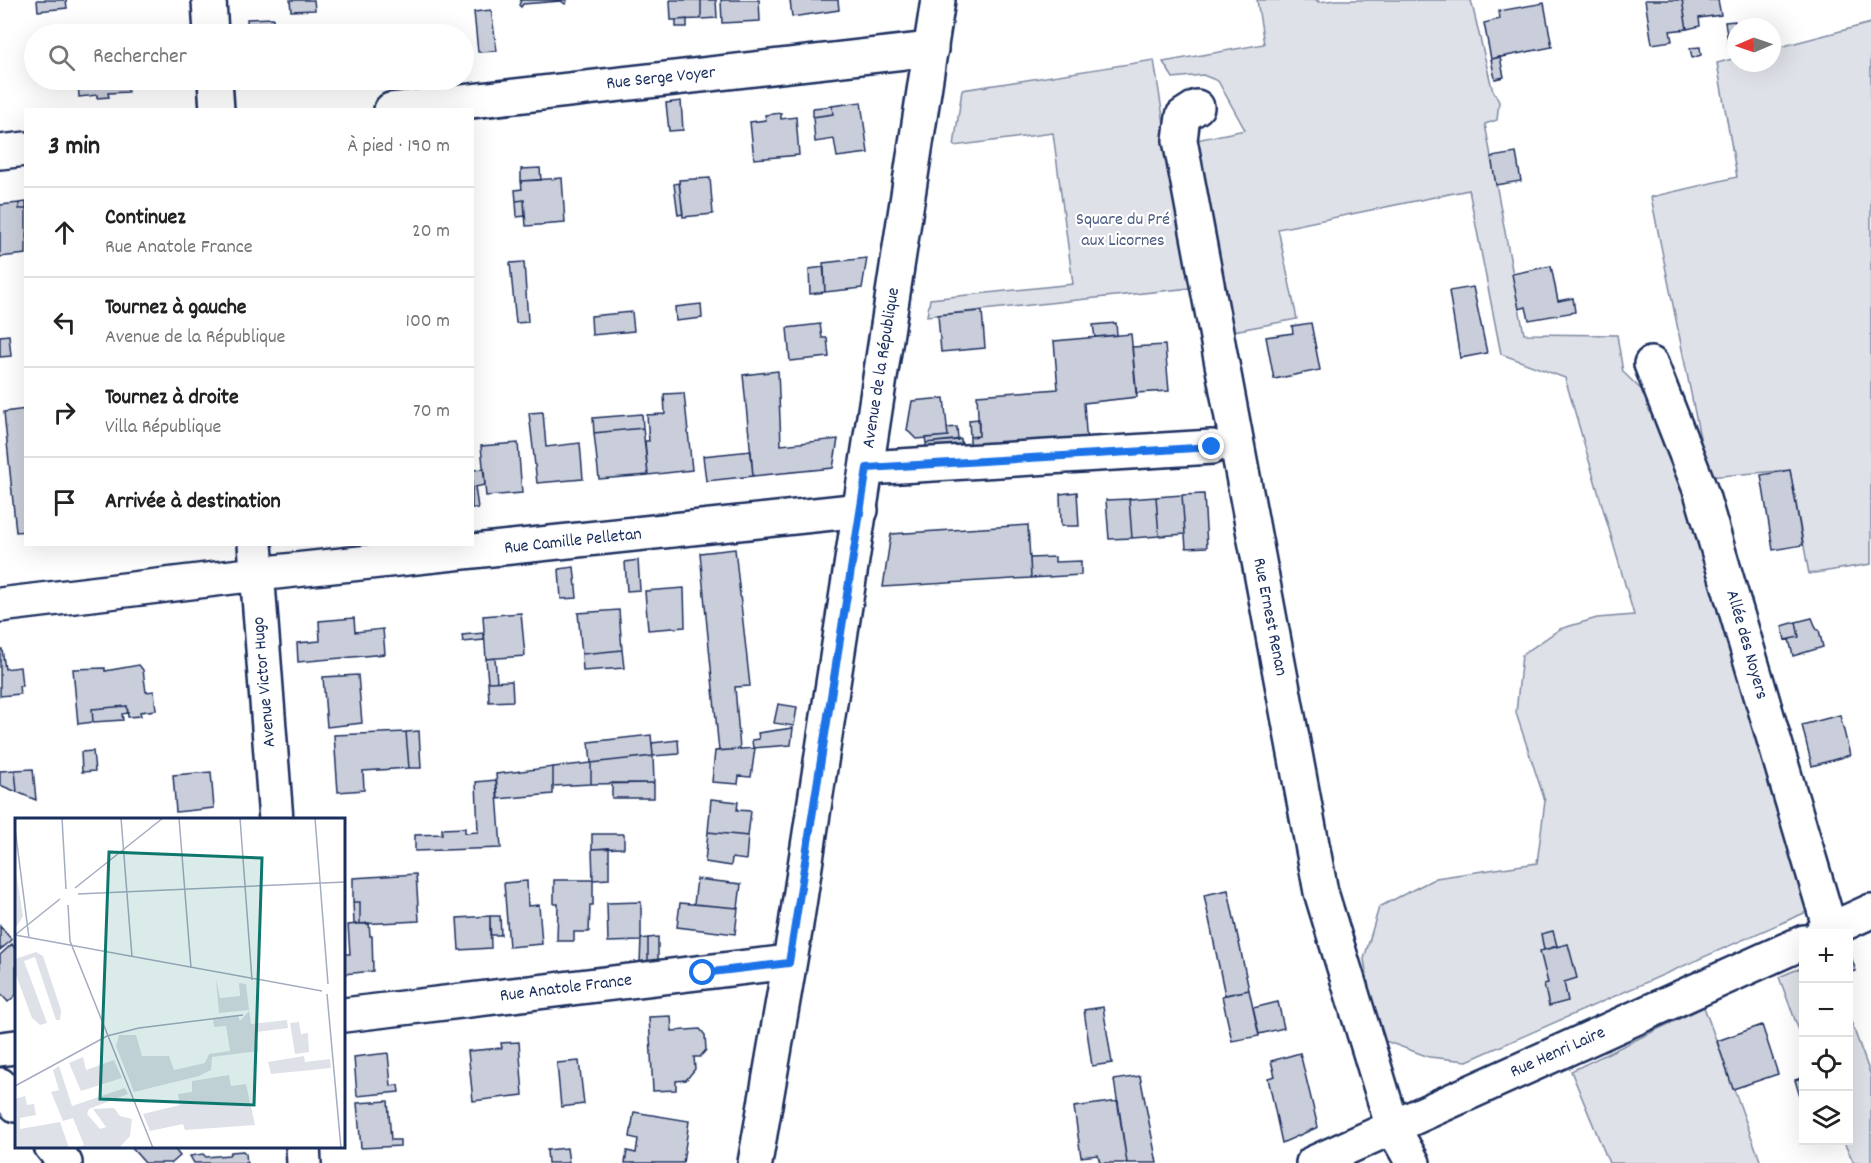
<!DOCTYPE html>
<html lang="fr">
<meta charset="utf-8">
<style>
:root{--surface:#fff;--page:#f6f6f6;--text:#222;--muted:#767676;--line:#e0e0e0}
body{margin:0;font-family:Dekko,sans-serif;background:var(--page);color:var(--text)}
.controls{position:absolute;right:18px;bottom:18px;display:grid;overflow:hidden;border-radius:0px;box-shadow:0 6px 24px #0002}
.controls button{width:54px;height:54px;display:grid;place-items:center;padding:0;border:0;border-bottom:2px solid var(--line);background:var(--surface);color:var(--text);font:30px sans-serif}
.compass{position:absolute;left:1727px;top:18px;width:54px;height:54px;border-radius:50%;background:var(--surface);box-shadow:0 6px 24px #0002;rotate:268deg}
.stop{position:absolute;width:18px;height:18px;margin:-14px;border:4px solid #1a73e8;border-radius:50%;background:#fff}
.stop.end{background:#1a73e8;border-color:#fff;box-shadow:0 2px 6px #0008}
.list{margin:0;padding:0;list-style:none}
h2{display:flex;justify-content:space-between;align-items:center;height:78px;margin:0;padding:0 24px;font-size:26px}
h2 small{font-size:20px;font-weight:400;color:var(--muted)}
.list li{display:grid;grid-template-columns:39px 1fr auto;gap:18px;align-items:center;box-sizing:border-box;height:90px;padding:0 24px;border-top:2px solid var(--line)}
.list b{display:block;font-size:22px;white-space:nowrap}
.list p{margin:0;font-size:20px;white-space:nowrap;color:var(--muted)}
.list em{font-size:20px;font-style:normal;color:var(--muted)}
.icon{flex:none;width:33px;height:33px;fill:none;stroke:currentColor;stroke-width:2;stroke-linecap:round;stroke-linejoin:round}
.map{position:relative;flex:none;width:1871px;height:1163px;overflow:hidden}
.search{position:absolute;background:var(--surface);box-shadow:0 6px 24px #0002;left:24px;top:24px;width:450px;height:66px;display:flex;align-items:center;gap:15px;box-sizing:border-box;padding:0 21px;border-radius:33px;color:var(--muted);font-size:22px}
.panel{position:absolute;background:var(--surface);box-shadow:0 6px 24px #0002;left:24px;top:108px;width:450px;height:438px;border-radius:0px}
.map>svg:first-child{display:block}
</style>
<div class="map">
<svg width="1871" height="1163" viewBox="0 0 1871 1163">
<rect width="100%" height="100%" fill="#fff"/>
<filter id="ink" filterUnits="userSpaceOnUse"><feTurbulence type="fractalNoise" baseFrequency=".0167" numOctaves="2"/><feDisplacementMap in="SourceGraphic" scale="12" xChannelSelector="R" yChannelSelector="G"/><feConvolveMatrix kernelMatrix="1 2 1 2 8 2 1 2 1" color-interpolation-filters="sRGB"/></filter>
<g filter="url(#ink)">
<path fill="#dee1e7" stroke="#7c88a2" stroke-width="1.5" d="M1257 0H1318V2L1336 0H1471L1492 88 1499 102 1497 120 1485 124 1524 334 1617 335 1623 372 1652 400 1670 425 1811 910 1467 1061 1429 1057 1377 1038 1364 959 1379 907 1436 878 1537 863 1545 801 1516 713 1522 655 1560 629 1597 618 1634 615 1565 378 1501 354 1469 190 1278 229 1297 319 1228 332 1196 140 1245 130 1218 81 1203 75 1173 78 1163 62 1264 44Z
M1871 23V564L1809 574 1790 470 1708 477 1651 197 1737 177 1717 63 1736 58V63H1772V49Z
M1154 60 1190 288 927 316 930 299 1073 284 1053 133 954 146 962 90Z
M1803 967H1804L1803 1041 1779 977Z
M1704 1007 1761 1163H1609L1571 1071Z
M1849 1016 1871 1076V1163H1854L1843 1141 1848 1140Z"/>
<path fill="#caceda" stroke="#1b2f5e" stroke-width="1.5" d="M37 0H66L67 8 38 11Z
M290 0H314L315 10 291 11Z
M521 0H567V1L565 4 561 1 523 4 521 7 519 5Z
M670 0H701V19L671 20Z
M701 0H716L717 18 701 19Z
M721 0H759L760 21 722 23Z
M790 0H838L839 10 792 17Z
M1645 0H1682L1687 29 1670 31 1672 41 1652 44Z
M1682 0H1718L1721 15 1699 18 1700 26 1687 29Z
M1544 3 1552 47 1491 59 1484 23 1500 19 1499 11Z
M491 10 497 51 478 52 474 12Z
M273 18 274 32 248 34 247 19Z
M687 19V27H676V20Z
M1735 21 1736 47 1729 48 1725 22Z
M322 27 323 34H276V32Z
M1700 47 1701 55 1692 58 1690 48Z
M1500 57 1504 77 1495 79 1491 59Z
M59 80H126L128 92 108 93 109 97 97 98V95L79 97 78 80 59 82Z
M681 101 683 130 669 131 666 103Z
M861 102 868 153 837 157 834 139 815 142 813 117 833 114 832 106Z
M832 106 833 114 813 117V108Z
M781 113V119L796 117 799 155 754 159 750 122 766 120 765 115Z
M1516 153 1521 181 1496 185 1491 157Z
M540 168 541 180 521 181V169Z
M562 178 565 223 526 226 524 200 516 201 515 190 522 189 521 181Z
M710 178 713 214 683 217 679 180Z
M679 183 683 214 678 215 674 184Z
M524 200 525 216 517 217 516 201Z
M26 202V209H19V203Z
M19 203V209H26V254L0 257V205Z
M867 258 862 288 825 292 823 263Z
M524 262 528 322 516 323 510 263Z
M1551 266 1558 301 1573 298 1575 312 1529 320 1526 307 1519 309 1512 274Z
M824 267 825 292 810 294 809 269Z
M1473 287 1487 353 1460 358 1449 291Z
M701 304 702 318 676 321 675 307Z
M982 311 985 348 941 352 938 315Z
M632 312 634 331 592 335 591 316Z
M1116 323 1117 335 1095 337 1093 325Z
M1311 323 1320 370 1274 379 1266 337 1293 333 1292 326Z
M820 324 822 338H827L829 357 790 361 787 328Z
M1131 334 1137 397 1084 403 1087 446 970 454V437L979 436 977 395 1058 389 1054 341Z
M9 335 11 356 0 357V336Z
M1165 345 1169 391 1136 393 1132 347Z
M778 371 781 445 838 439 833 468 753 476 743 375Z
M684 393 692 470 648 475 645 441H649L647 415 665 414 664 394Z
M944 398 948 436 916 439 907 430 912 401Z
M26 409V531L16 532 4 412Z
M543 412 546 447 580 443 583 479 537 483 529 413Z
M642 414 643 428 594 433 593 418Z
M979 419V436L970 437 969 420Z
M957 427 958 440 926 443 925 438 948 436 947 428Z
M643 428 648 475 599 479 594 433Z
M961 439 962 455 927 457 926 443Z
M518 443 522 493 486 496 481 446Z
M751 451 753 476 706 481 703 456Z
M484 469 485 485 475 487 478 508H472V470Z
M1790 470 1803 545 1773 550 1761 475Z
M1077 492 1079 526H1061L1060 494Z
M1204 494 1207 547 1186 548 1182 495Z
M1182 495 1185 534 1159 536 1156 497Z
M1156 497 1159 536 1132 538 1129 499Z
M1129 499 1132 538 1109 539 1106 500Z
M1028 525 1031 578 883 587 891 534Z
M735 549 750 686 735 687 740 749 719 751 700 553Z
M1055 557V562L1081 561V575L1031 578 1030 558Z
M638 560 640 590 627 591 625 562Z
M574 567 577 598 561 599 559 569Z
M684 588 685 627 648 630 645 591Z
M619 610 622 650 582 654 578 613Z
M521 613 525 656 486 659 483 616Z
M354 618 355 632 383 629 385 654 298 662 297 643 320 641 319 621Z
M1812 618 1817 630H1819L1823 647 1793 656 1789 639 1799 637 1796 622Z
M1796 622 1799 637 1785 640 1782 626Z
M484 633V640L463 642 462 635Z
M0 649H2L5 669 20 667 22 686H19L20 694 0 696Z
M622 650 624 668 583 671 582 654Z
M495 658 497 682H488L486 659Z
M139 665 143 670 146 692 154 691 156 710 140 712 141 716 128 717 127 706 92 709 93 722 78 724 73 669 105 668V671Z
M358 675 362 723 327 727 323 677Z
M512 681 513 701 489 702 488 682Z
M778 704 797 707 794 726 774 723Z
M127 706 128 713 122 714 123 720 93 722 92 709Z
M1840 715 1850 755 1812 766 1802 725Z
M793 728 791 745 753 748 752 740 759 739 758 733Z
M419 731 421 768H409L406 732Z
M406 732 409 768 363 771 364 790 338 792 334 735Z
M651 735 653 756 591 763 589 742Z
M678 740 679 754 653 756 652 743Z
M755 748 751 777 739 776 738 784 712 782 715 751Z
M93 751 95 771 82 772 81 752Z
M653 756 654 783 591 784V763Z
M591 763V784L553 786V767Z
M553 767V794L498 799 496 774Z
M33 769 36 800 17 792 15 770Z
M15 770 17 792 0 785V771Z
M211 772 214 808 176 812 173 775Z
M496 780 501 848 415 851V835L442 834V829L465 828V833L478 832 476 782Z
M612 783H654V798H612Z
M711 799 738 802 737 810 751 811 748 836 708 832Z
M708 832 748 836 746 860 732 858 731 866 705 862Z
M592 834H624V848L592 849Z
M609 848V879L593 880 592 849Z
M416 874 419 921 360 924V902H353V878Z
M697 879 741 884 738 908 694 904Z
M554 880H593V905H590L589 932H574V941H557L558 904H554Z
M527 881 528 906 539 905 542 944 509 947 504 883Z
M1228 890 1249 990 1225 995 1204 895Z
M353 902H360V924H354Z
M641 902V941L608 942 607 903Z
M680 903 738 908 735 934 677 927Z
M490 916 491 948 459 950 457 918Z
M490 916H500L501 935H490Z
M369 923 370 936H372L373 971 344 974V954H350L348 925Z
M0 926 12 940 0 950Z
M1553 931 1557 946 1544 950 1541 934Z
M658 937V962L648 963V938Z
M648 938V963L640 964 641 939Z
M12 944 16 950V995L8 1002 0 993V955Z
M1568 944 1577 978 1564 982 1568 1001 1549 1006 1544 984 1548 983 1540 951Z
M1848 954H1850L1856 971 1848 973Z
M1249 990 1259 1036 1232 1041 1222 996Z
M1278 1002 1284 1028 1259 1034 1253 1008Z
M1103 1007 1112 1063 1092 1066 1084 1010Z
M671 1016 672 1031 700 1029 705 1035 706 1050 700 1057H694L695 1069 686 1080 676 1081V1090L653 1091 649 1017Z
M1762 1025 1778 1074 1733 1089 1717 1041Z
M519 1042 523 1095 473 1101 468 1051 502 1048 501 1043Z
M388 1053 391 1086 398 1085 399 1092 357 1096 354 1057Z
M1300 1053 1318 1127 1282 1143 1268 1078 1275 1076 1271 1061Z
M579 1061 584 1104 561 1107 557 1063Z
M1140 1076 1157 1163H1127L1114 1080Z
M1804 1077V1107H1803L1795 1080Z
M388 1101 391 1140H400V1146L361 1148 357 1103Z
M1118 1101 1127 1163H1100L1098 1155 1081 1157 1074 1107Z
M634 1112 689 1121 683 1163H625L627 1151 636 1153 638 1139 630 1137Z
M130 1146H172L180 1156 172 1163H145Z
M567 1148 569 1163H548L547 1150Z
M243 1151 246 1154 247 1163H194L190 1156 203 1154 206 1157 229 1155 231 1152Z"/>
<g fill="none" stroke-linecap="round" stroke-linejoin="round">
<g stroke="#1b2f5e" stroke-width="38">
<path id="minor" d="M209 0 211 34
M215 80 217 110
M1197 107 1183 116 1180 140 1321 892 1393 1128 1413 1163
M391 110 931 49
M0 152 26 149
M1651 364 1701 492 1830 929
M867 468 1212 447
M255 544 276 820
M0 605 257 574 861 510
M1821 934 1871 911
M344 1015 789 962
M0 1049 16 1047
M0 1085 16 1105
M51 1146 65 1163
M303 1146 304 1163
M1313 1163 1804 942"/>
</g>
<g stroke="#1b2f5e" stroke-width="38">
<path id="major" d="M755 1163 795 931 938 0"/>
</g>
<use href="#minor" stroke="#fff" stroke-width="33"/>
<use href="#major" stroke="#fff" stroke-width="33"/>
</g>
</g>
<g fill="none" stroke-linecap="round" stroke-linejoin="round" filter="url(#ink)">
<path stroke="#1a73e8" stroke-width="8" d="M703 973 789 963 867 468 1212 447"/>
</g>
<g text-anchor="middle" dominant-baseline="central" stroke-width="4.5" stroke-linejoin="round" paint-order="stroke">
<g font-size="18" fill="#1b2f5e" stroke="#fff">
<text transform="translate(661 79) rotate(-6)">Rue Serge Voyer</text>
<text transform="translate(882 368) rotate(-81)">Avenue de la République</text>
<text transform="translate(573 542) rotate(-6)">Rue Camille Pelletan</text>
<text transform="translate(1269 617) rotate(79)">Rue Ernest Renan</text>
<text transform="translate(1746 645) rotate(74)">Allée des Noyers</text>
<text transform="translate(265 682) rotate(-95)">Avenue Victor Hugo</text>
<text transform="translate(566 989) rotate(-7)">Rue Anatole France</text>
<text transform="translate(1558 1053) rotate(-24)">Rue Henri Laire</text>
</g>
<g font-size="18" fill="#4c5c80" stroke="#fff">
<text x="1123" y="220">Square du Pré<tspan x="1123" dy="21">aux Licornes</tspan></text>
</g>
</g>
<g transform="translate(15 818)">
<rect width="330" height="330" fill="#fff"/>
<path d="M0 48 8 98 0 111ZM21 134 28 138 46 192 45 202H41L20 139 9 143 32 205 25 207 17 200 1 157 0 141ZM201 161 205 180 225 178 224 165 231 166 234 192 204 195ZM234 193 236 206 272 202 273 210 241 214 243 233 197 239 196 252 184 258 119 274 101 228 104 217H121L127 238H154L159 252 190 245 194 236 215 233 211 208 199 209 198 200 223 197 225 203ZM284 204 286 216 293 215 294 234 280 236 275 205ZM289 238 290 244 315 241 316 250 256 256 253 244ZM68 239 71 252 99 242 107 260 66 273 54 245ZM44 248 57 288 110 270 113 276 74 291 72 296 85 311 91 309 78 291 99 290 105 298 117 301 115 318 104 330H60L69 327 58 300 48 303 36 274 44 272 38 252ZM214 257 216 268 231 266 240 307 170 312 168 306 135 313 128 296 165 287 163 276 177 274V263ZM10 278 12 287 19 286 21 297 5 300V311L45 304 54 330H0V281Z" fill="#dee1e7"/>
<path fill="none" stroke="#a4acbf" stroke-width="1.5" d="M47 0 51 71M106 0 117 139M164 0 176 150M225 0 237 162M300 0 313 166M0 10 14 120M60 70 148 0M63 76 330 64M53 87 55 123 138 330M0 117 45 81M0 117 307 173M312 176 326 330M0 268 92 218 124 210 228 197"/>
<path fill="#0f766e" fill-opacity="0.15" stroke="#0f766e" stroke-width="3" d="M94 34 247 40 239 287 85 281Z"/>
<rect width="330" height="330" fill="none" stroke="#1b2f5e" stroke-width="3"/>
</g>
</svg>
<div class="controls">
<button>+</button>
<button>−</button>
<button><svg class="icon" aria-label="locate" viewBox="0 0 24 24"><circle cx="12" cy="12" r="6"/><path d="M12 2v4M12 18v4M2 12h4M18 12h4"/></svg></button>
<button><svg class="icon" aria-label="layers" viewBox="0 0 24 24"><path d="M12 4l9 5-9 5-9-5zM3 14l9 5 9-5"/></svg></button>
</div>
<svg class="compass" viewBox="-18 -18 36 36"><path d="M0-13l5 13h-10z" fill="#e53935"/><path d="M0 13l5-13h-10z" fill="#767676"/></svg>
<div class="stop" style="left:703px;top:973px"></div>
<div class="stop end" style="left:1212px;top:447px"></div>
<div class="search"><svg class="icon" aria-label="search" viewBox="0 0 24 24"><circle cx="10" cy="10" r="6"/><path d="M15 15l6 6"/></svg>Rechercher</div>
<section class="panel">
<h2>3 min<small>À pied · 190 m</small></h2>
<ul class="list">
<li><svg class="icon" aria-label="ahead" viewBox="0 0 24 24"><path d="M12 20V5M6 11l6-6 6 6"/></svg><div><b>Continuez</b><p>Rue Anatole France</p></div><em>20 m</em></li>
<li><svg class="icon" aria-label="left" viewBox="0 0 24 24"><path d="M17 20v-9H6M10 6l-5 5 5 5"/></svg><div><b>Tournez à gauche</b><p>Avenue de la République</p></div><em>100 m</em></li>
<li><svg class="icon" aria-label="right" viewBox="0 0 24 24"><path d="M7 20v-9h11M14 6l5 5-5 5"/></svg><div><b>Tournez à droite</b><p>Villa République</p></div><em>70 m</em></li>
<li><svg class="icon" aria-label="arrive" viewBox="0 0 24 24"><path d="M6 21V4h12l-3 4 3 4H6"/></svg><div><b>Arrivée à destination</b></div></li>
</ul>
</section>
</div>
